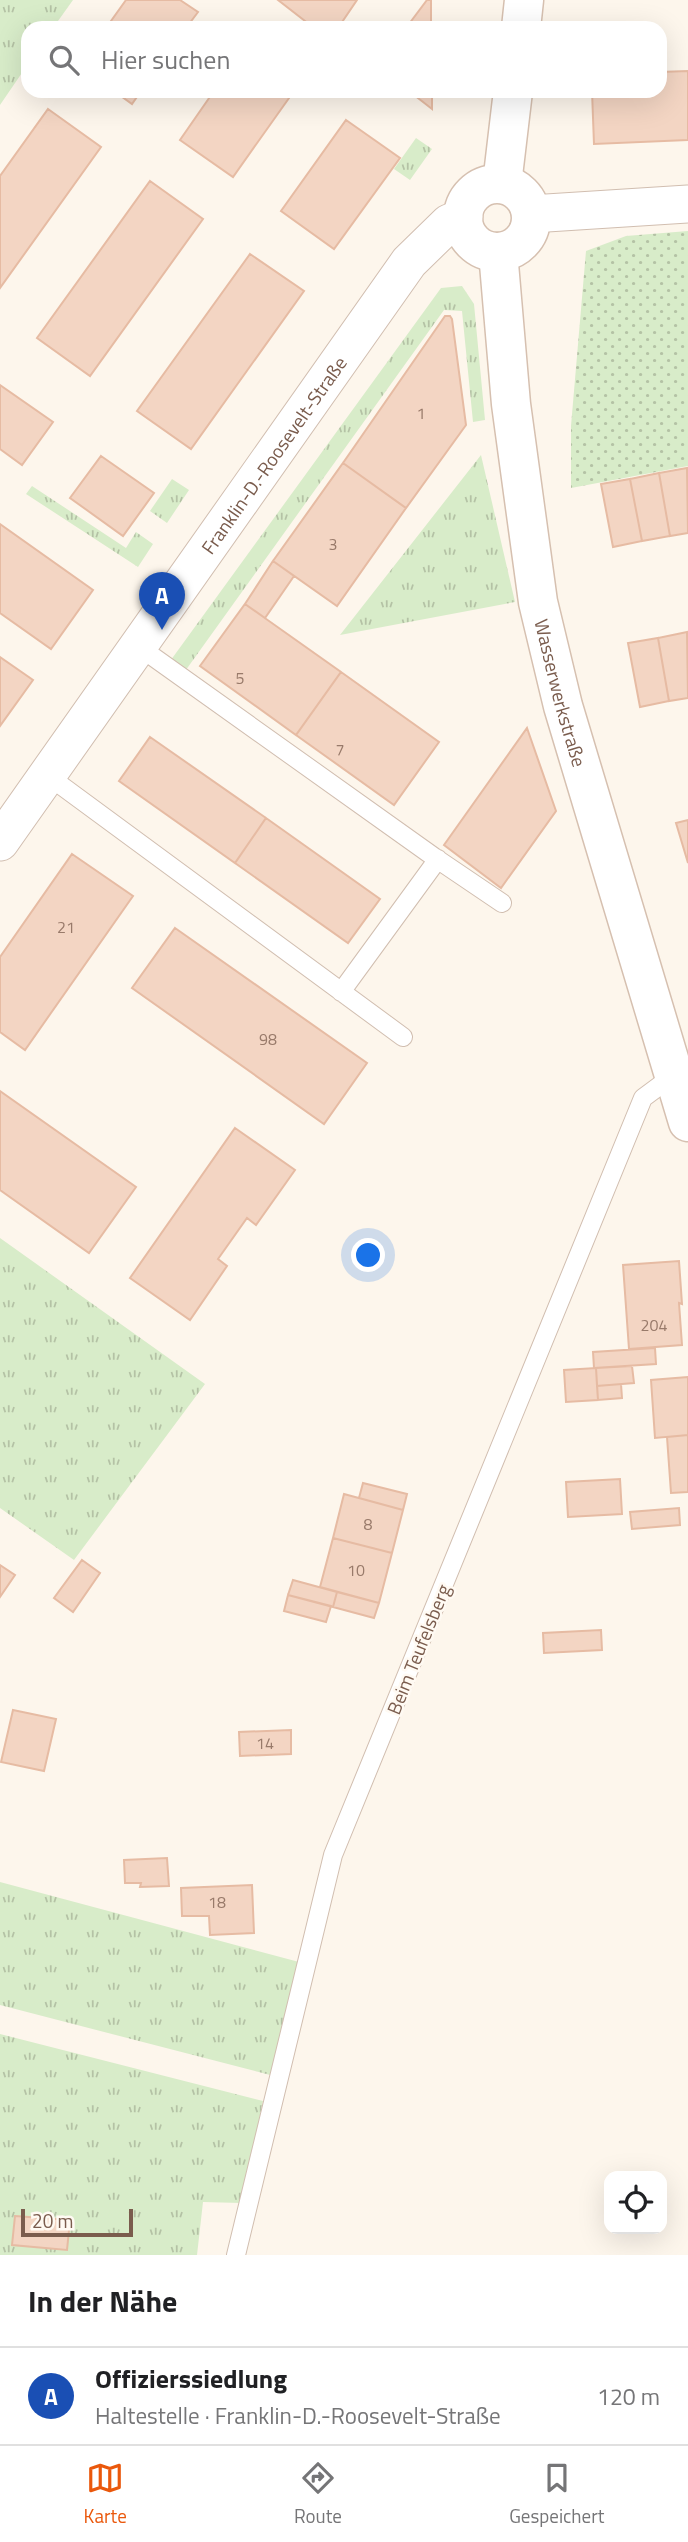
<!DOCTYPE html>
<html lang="de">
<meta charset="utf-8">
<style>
:root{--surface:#fff;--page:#f6f6f6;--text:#202124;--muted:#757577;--line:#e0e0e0;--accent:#ea580c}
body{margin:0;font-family:"Titillium Web",sans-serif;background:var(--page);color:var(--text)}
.controls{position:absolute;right:21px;bottom:21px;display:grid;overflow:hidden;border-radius:14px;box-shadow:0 7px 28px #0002}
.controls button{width:63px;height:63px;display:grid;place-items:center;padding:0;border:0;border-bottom:2px solid var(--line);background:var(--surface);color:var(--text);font:35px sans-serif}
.scale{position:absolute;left:21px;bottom:18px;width:112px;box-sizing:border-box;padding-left:7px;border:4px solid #7a5c4d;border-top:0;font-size:19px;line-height:24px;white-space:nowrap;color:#7a5c4d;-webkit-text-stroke:5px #fffaf3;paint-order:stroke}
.you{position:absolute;left:369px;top:1256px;width:24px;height:24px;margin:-18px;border:5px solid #fff;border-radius:50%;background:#1a73e8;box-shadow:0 0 0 10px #1a73e833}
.badge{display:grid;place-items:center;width:46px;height:46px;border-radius:50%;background:var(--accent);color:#fff;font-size:23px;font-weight:700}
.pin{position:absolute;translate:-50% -58px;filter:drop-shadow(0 2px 4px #0008)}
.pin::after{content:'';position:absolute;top:37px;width:24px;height:21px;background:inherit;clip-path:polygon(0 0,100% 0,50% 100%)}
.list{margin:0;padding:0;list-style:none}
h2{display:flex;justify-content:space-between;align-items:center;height:91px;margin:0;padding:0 28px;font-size:30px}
h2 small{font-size:23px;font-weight:400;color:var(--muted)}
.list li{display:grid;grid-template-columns:46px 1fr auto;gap:21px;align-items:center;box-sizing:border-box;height:98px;padding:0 28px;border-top:2px solid var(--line)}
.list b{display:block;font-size:26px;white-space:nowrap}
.list p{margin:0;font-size:23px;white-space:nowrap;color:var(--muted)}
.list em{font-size:23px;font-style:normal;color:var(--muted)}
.icon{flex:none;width:38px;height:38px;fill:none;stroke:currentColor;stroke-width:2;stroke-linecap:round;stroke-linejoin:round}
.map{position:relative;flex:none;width:688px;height:2255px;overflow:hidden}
.search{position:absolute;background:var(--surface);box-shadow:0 7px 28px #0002;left:21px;right:21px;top:21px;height:77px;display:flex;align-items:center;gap:18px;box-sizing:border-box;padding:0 24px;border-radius:21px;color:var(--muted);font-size:26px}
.sheet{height:189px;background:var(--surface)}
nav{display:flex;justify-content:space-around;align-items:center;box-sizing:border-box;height:98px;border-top:2px solid var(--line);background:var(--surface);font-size:19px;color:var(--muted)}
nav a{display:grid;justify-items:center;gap:4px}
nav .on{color:var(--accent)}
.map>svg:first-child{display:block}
</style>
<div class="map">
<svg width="688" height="2255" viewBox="0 0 688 2255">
<defs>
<pattern id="grass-tufts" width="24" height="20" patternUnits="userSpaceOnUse" patternTransform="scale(1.75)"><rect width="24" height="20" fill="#d8ecc9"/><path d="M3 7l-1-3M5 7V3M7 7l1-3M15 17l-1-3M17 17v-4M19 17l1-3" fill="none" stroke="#b4c2a5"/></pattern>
<pattern id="garden-dots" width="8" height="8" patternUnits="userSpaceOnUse" patternTransform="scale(1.75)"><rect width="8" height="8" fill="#d8ecc9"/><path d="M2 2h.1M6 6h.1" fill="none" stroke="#b4c2a5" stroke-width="1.8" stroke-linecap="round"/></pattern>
</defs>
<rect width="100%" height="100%" fill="#fdf6ec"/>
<path fill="url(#grass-tufts)" d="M0 0H73L53 28H28V64L0 105Z
M416 138 432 149 410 180 394 169Z
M462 286 474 304 485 420 473 422 462 311 444 310 183 674 168 664 441 288Z
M481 455 515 602 340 635Z
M172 479 189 490 167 523 150 511Z
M32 486 126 548 136 532 153 544 138 567 26 494Z
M0 1238 205 1384 74 1560 0 1508Z
M0 1882 299 1962 270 2075 0 2005Z
M0 2034 263 2101 241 2203 203 2202 197 2255H0Z"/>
<path fill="url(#garden-dots)" d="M688 231V466L571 488V426L586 251 626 236Z"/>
<path fill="#f3d5c3" stroke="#e6bba3" stroke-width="2" d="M126 0H180L198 12 186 28H106Z
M278 0H357L338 28H314Z
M427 0H431V28H406Z
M688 71V140L594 144 592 91H660V72Z
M114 91H141L132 104Z
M214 91H294L233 177 180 140Z
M409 91H432V109Z
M48 109 101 147 0 288V176Z
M346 120 400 158 334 249 281 211Z
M150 181 203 219 90 376 37 338Z
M250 254 304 291 191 449 137 411Z
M445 316H450L452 319 466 425 406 508 343 463Z
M0 385 53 422 22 465 0 449Z
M101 456 154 493 123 536 70 498Z
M343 463 406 508 337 606 273 561Z
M687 468 688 533 670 536 659 473Z
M659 473 670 536 642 541 630 479Z
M630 479 642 541 613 547 601 484Z
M0 524 93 590 51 649 0 613Z
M273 561 294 576 265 618 245 604Z
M245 604 341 672 296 735 200 666Z
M687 632 688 698 669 701 658 638Z
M658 638 669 701 640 707 628 643Z
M0 657 33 680 0 726Z
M341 672 439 742 394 805 296 735Z
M527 728 556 811 501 888 444 845Z
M150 737 266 818 235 863 119 781Z
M266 818 380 899 348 943 235 863Z
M688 820V863L676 823Z
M72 854 133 896 25 1050 0 1032V957Z
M175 928 367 1063 324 1124 132 988Z
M0 1091 136 1187 89 1253 0 1190Z
M235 1128 295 1170 256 1225 247 1218 218 1259 227 1266 190 1320 130 1278Z
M679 1261 682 1304 679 1303 682 1345 629 1349 623 1265Z
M655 1348 656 1364 594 1368 593 1352Z
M632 1366 634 1383 597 1386 596 1368Z
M596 1368 598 1400 566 1402 564 1370Z
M688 1377V1435L655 1438 651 1380Z
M621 1384 622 1398 598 1400 597 1386Z
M688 1435V1492L671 1493 667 1437Z
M620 1479 622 1514 568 1517 566 1482Z
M363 1483 407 1494 403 1510 359 1498Z
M344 1494 403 1510 392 1553 333 1538Z
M679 1508 680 1525 632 1529 630 1512Z
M333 1538 392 1553 379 1603 320 1587Z
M82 1560 100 1573 73 1612 54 1598Z
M0 1565 15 1575 0 1597Z
M293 1580 337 1592 333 1607 288 1595Z
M337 1592 379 1603 374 1618 333 1607Z
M288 1595 331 1606 326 1622 284 1611Z
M601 1630 602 1650 544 1653 543 1633Z
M13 1710 56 1719 44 1771 1 1762Z
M291 1730V1754L240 1756 239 1732Z
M167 1858 169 1886 140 1887 141 1883H125L124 1860Z
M252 1885 254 1933 210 1935 209 1916H182L181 1888Z
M15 2216 70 2220 67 2250 12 2245Z"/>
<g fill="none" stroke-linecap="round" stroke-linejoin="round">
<g stroke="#d1beb0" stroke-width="20">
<path id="lane" d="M138 646 434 857 502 903
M47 775 403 1037
M341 992 438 859
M236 2255 333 1855 643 1098 674 1075"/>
</g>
<g stroke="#d1beb0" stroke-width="39">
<g id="street">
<path d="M531 214 688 204"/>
<path id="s1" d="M0 842 409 262 449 223 464 217"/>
</g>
</g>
<g stroke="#d6c0b0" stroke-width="41">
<g id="secondary">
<path d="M521 28 524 0"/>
<path d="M502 184 513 91"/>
<circle cx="497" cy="218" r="34"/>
<path id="s2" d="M498 252 511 404 538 602 563 706 688 1122"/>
</g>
</g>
<use href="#lane" stroke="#fff" stroke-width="18"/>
<use href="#street" stroke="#fff" stroke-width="37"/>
<use href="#secondary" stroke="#fff" stroke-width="38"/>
</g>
<g text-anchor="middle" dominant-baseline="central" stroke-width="5" stroke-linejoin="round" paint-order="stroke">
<g font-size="16" fill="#987a6a">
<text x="421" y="413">1</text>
<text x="333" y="544">3</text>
<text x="240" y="678">5</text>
<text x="340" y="749">7</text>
<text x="66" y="927">21</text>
<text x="268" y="1039">98</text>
<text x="654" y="1325">204</text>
<text x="368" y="1524">8</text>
<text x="356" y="1570">10</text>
<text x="265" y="1743">14</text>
<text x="217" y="1902">18</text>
</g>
<g font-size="19" fill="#7a5c4d" stroke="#fffaf3">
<text stroke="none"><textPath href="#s1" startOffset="474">Franklin-D.-Roosevelt-Straße</textPath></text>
<text stroke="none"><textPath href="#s2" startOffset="446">Wasserwerkstraße</textPath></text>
<text transform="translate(418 1649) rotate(-68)">Beim Teufelsberg</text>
</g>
</g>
</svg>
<div class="controls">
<button><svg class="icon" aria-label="locate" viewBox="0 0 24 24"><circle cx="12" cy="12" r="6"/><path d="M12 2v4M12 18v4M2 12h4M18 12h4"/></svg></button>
</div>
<div class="scale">20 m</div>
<div class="you"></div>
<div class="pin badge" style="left:162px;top:630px;background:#1a4fb4">A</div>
<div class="search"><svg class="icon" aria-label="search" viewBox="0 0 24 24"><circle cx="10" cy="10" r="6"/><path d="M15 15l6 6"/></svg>Hier suchen</div>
</div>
<section class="sheet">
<h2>In der Nähe<small></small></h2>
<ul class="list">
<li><span class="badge" style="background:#1a4fb4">A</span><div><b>Offizierssiedlung</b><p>Haltestelle · Franklin-D.-Roosevelt-Straße</p></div><em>120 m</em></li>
</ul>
</section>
<nav>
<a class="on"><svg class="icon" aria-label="map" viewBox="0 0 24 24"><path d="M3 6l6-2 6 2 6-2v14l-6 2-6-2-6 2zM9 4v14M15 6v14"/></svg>Karte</a>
<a><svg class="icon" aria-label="directions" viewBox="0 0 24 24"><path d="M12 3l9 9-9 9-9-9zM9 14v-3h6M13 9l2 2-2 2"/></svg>Route</a>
<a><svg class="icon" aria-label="saved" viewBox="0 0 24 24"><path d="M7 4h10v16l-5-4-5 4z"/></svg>Gespeichert</a>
</nav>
